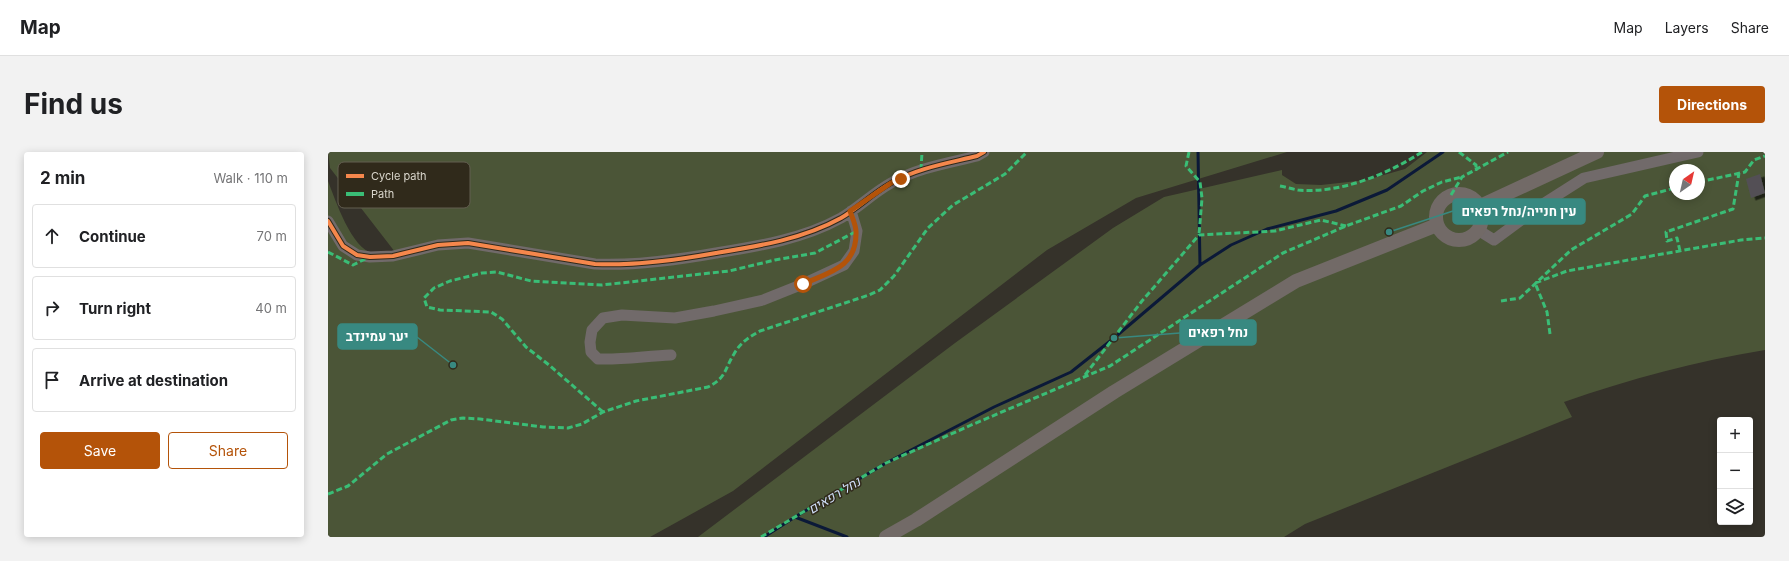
<!DOCTYPE html>
<meta charset="utf-8">
<style>
:root{--surface:#fff;--page:#f2f2f2;--text:#202124;--muted:#757577;--line:#e0e0e0;--accent:#b45309}
body{margin:0;font-family:Inter,Heebo,sans-serif;background:var(--page);color:var(--text)}
.controls{position:absolute;right:12px;bottom:12px;display:grid;overflow:hidden;border-radius:4px;box-shadow:0 2px 10px #0003}
.controls button{width:36px;height:36px;display:grid;place-items:center;padding:0;border:0;border-bottom:1px solid var(--line);background:var(--surface);color:var(--text);font:20px sans-serif}
.compass{position:absolute;left:1341px;top:12px;width:36px;height:36px;border-radius:50%;background:var(--surface);box-shadow:0 2px 10px #0003;rotate:34deg}
.stop{position:absolute;width:12px;height:12px;margin:-9px;border:3px solid #b45309;border-radius:50%;background:#fff}
.stop.end{background:#b45309;border-color:#fff;box-shadow:0 1px 4px #0008}
.list{margin:0;padding:0;list-style:none}
h2{display:flex;justify-content:space-between;align-items:center;height:52px;margin:0;padding:0 16px;font-size:17px}
h2 small{font-size:13px;font-weight:400;color:var(--muted)}
.list li{display:grid;grid-template-columns:26px 1fr auto;gap:12px;align-items:center;box-sizing:border-box;height:64px;margin:0 8px 8px;padding:0 8px;border:1px solid var(--line);border-radius:4px}
.list b{display:block;font-size:15px;white-space:nowrap}
.list em{font-size:13px;font-style:normal;color:var(--muted)}
.actions{display:flex;gap:8px;padding:12px 16px}
.actions a{flex:1;padding:9px 0;border:1px solid var(--accent);border-radius:4px;text-align:center;font-size:14px;color:var(--accent)}
.actions .main{background:var(--accent);color:#fff}
.icon{flex:none;width:22px;height:22px;fill:none;stroke:currentColor;stroke-width:2;stroke-linecap:round;stroke-linejoin:round}
.map{position:relative;flex:none;width:1437px;height:385px;overflow:hidden;border-radius:4px}
header{display:flex;align-items:center;gap:24px;box-sizing:border-box;height:56px;padding:0 20px;background:var(--surface);border-bottom:1px solid var(--line)}
header strong{font-size:19px}
nav{display:flex;gap:22px;margin-inline-start:auto;font-size:14px}
.intro{display:flex;align-items:center;justify-content:space-between;box-sizing:border-box;height:96px;padding:0 24px}
h1{margin:0;font-size:28px}
.button{padding:10px 18px;border-radius:4px;background:var(--accent);color:#fff;font-size:14px;font-weight:700}
main{display:flex;gap:24px;padding:0 24px}
aside{flex:1;background:var(--surface);border-radius:4px;box-shadow:0 2px 10px #0003}
.map>svg:first-child{display:block}
</style>
<header>
<strong>Map</strong>
<nav><a>Map</a><a>Layers</a><a>Share</a></nav>
</header>
<div class="intro"><h1>Find us</h1><a class="button">Directions</a></div>
<main>
<aside>
<h2>2 min<small>Walk · 110 m</small></h2>
<ul class="list">
<li><svg class="icon" aria-label="ahead" viewBox="0 0 24 24"><path d="M12 20V5M6 11l6-6 6 6"/></svg><div><b>Continue</b></div><em>70 m</em></li>
<li><svg class="icon" aria-label="right" viewBox="0 0 24 24"><path d="M7 20v-9h11M14 6l5 5-5 5"/></svg><div><b>Turn right</b></div><em>40 m</em></li>
<li><svg class="icon" aria-label="arrive" viewBox="0 0 24 24"><path d="M6 21V4h12l-3 4 3 4H6"/></svg><div><b>Arrive at destination</b></div></li>
</ul>
<div class="actions"><a class="main">Save</a><a>Share</a></div>
</aside>
<div class="map">
<svg width="1437" height="385" viewBox="0 0 1437 385">
<defs>
<filter id="shadow"><feDropShadow dx="4.5" dy="2.5" stdDeviation="0" flood-color="#0009"/></filter>
</defs>
<rect width="100%" height="100%" fill="#35322a"/>
<path fill="#4b5537" fill-rule="evenodd" d="M0 0H959L808 46 719 98 405 339 322 385H0V29C7 47 24 98 45 101 52 102 60 100 67 100L2 16Z
M1099 0H1437V198C1369 209 1302 227 1236 250L1244 265 977 372 956 385H370L627 191 785 76 836 45 954 18V23L968 32 993 33 1038 28 1077 17ZM1347 18H1371V42H1347Z"/>
<g fill="none" stroke-linecap="round" stroke-linejoin="round">
<path stroke="#0b1938" stroke-width="3" d="M870 0 872 113
M467 365 519 385
M436 385 467 365 558 311 666 255 743 220 786 186 872 113 903 93 939 77 1008 59 1059 38 1115 0"/>
</g>
<path fill="#525055" filter="url(#shadow)" d="M1432 22 1437 41 1423 46 1418 27Z"/>
<g fill="none" stroke-linecap="round" stroke-linejoin="round">
<path stroke="#716a6a" stroke-width="11" d="M0 69 15 94 29 103 42 105 65 104 110 93 140 91 267 112C308 114 349 108 388 101 431 94 475 87 513 66 530 56 545 41 563 31 589 16 621 11 649 4L656 0
M1150 78 1166 88 1212 54 1256 26 1370 0
M343 203C318 204 294 208 270 207L263 200 262 190 264 178 275 166 294 163 347 166 386 159 435 148 475 132 516 113 526 99 529 79 523 59"/>
<path stroke="#726a67" stroke-width="14" d="M1108 65a23 23 0 1 1 46 0a23 23 0 1 1-46 0Z
M1152 54 1269 0
M558 385 588 368 786 240 968 129 1109 73"/>
<path stroke="#3abd76" stroke-width="3" stroke-dasharray="6 3" stroke-linecap="butt" d="M861 0 858 14 872 30 874 46 871 83
M1131 0 1148 13V19
M593 18 594 0
M1371 30 1417 20 1426 8 1437 4
M952 34C958 35 964 37 970 38 1012 42 1060 22 1094 0
M1123 43 1134 25 1180 0
M1352 99 1349 86 1339 89 1338 80 1405 57 1411 21
M0 100 25 113 39 106
M1173 149 1192 146 1243 98 1304 62 1317 44 1347 36
M1222 182 1219 160 1207 131 1239 119 1413 88 1437 86
M757 223 814 149 871 83 947 79 993 68 1018 74
M275 260 221 213 198 195 174 167 163 160 112 158 99 155 96 146 106 136 122 129 154 121 169 120 203 129 274 133 401 119 447 108 487 101 529 79
M0 342 20 334 59 302 123 268 135 266 152 267 215 275 240 276 254 272 275 260 308 249 380 235C399 225 396 218 406 202 412 191 421 185 432 179L541 143 552 138 566 124 600 76 625 53 677 22 699 0
M433 385 558 311 641 274 782 214 955 101 1018 74 1073 54 1095 39 1114 30 1134 25"/>
<g stroke="#302a1b" stroke-width="6">
<path id="cycleway" d="M0 69 15 94 29 103 42 105 65 104 110 93 140 91 267 112C308 114 349 108 388 101 431 94 475 87 513 66 530 56 545 41 563 31 589 16 621 11 649 4L656 0"/>
</g>
<use href="#cycleway" stroke="#f5874c" stroke-width="4"/>
</g>
<g fill="none" stroke-linecap="round" stroke-linejoin="round">
<path stroke="#b45309" stroke-width="5" d="M475 132C502 120 529 115 528 80 528 73 524 65 522 59L563 31 573 27"/>
</g>
<g text-anchor="middle" dominant-baseline="central" stroke-width="3" stroke-linejoin="round" paint-order="stroke">
<g font-size="13" font-style="italic" fill="#d1e0fa" stroke="#302a1b">
<text transform="translate(506 343) rotate(-31)">נחל רפאים</text>
</g>
</g>
<rect x="10" y="10" width="132" height="46" rx="6" fill="#302a1b" stroke="#635e50" stroke-width="1"/>
<rect x="18" y="22" width="18" height="4" fill="#f5874c"/>
<rect x="18" y="40" width="18" height="4" fill="#3abd76"/>
<g font-size="11" fill="#dad7cd">
<text x="43" y="28">Cycle path</text>
<text x="43" y="46">Path</text>
</g>
<path fill="none" stroke="#388981" stroke-width="1.5" d="M1061 80L1125 59M786 186L852 181M125 213L89 185"/>
<g fill="#388981" stroke="#302a1b" stroke-width="1.5">
<circle cx="1061" cy="80" r="4"/>
<circle cx="786" cy="186" r="4"/>
<circle cx="125" cy="213" r="4"/>
</g>
<g fill="#388981" stroke="#388981" stroke-width="1.5">
<rect x="1125" y="47" width="132" height="25" rx="4"/>
<rect x="852" y="168" width="76" height="25" rx="4"/>
<rect x="10" y="172" width="79" height="25" rx="4"/>
</g>
<g font-size="13" text-anchor="middle" font-weight="bold" fill="#fff">
<text x="1191" y="64">עין חנייה/נחל רפאים</text>
<text x="890" y="185">נחל רפאים</text>
<text x="49" y="189">יער עמינדב</text>
</g>
</svg>
<div class="controls">
<button>+</button>
<button>−</button>
<button><svg class="icon" aria-label="layers" viewBox="0 0 24 24"><path d="M12 4l9 5-9 5-9-5zM3 14l9 5 9-5"/></svg></button>
</div>
<svg class="compass" viewBox="-18 -18 36 36"><path d="M0-13l5 13h-10z" fill="#e53935"/><path d="M0 13l5-13h-10z" fill="#757577"/></svg>
<div class="stop" style="left:475px;top:132px"></div>
<div class="stop end" style="left:573px;top:27px"></div>
</div>
</main>
